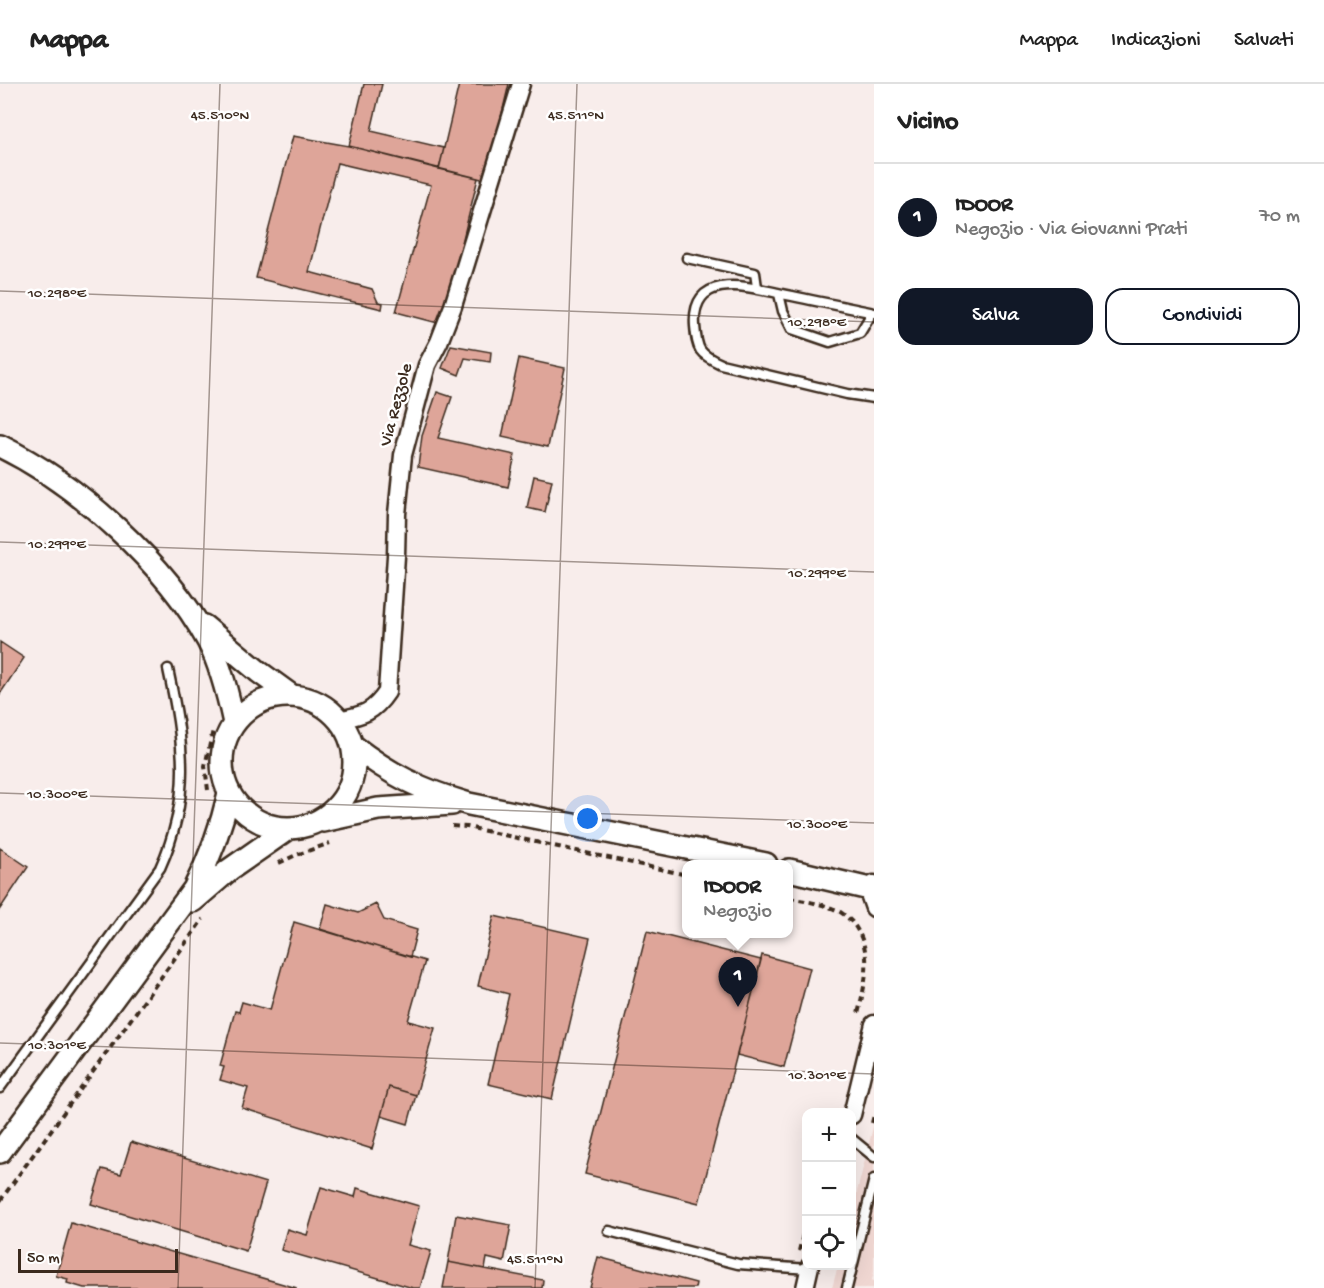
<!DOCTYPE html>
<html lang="it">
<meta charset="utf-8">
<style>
:root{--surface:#fff;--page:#f2f2f2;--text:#222;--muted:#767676;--line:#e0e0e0;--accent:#111827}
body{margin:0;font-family:"Gochi Hand",sans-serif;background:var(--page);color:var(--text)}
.controls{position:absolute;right:18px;bottom:18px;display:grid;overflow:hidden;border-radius:12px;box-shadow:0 6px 24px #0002}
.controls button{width:54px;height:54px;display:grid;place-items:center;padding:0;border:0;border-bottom:2px solid var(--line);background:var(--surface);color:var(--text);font:30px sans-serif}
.scale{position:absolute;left:18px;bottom:15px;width:160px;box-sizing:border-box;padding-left:6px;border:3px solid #3b2a1e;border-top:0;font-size:16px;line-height:21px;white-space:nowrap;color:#3b2a1e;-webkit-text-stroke:4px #fff;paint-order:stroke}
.you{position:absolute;left:588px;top:735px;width:21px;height:21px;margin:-15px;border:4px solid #fff;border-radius:50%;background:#1a73e8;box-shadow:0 0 0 9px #1a73e833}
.badge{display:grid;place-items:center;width:39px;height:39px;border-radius:50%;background:var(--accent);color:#fff;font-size:20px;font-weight:700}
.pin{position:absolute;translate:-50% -50px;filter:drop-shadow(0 2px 3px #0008)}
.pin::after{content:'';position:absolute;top:32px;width:21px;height:18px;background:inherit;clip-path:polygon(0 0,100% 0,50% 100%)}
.popup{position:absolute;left:682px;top:776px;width:111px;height:78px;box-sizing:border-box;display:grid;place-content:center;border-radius:12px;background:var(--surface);filter:drop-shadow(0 2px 4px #0005);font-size:20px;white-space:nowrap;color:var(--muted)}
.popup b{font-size:22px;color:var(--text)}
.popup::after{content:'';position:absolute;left:50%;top:100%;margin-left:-12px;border:12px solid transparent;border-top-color:var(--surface)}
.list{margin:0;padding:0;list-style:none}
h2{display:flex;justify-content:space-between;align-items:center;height:78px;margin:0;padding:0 24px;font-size:26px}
h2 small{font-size:20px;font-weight:400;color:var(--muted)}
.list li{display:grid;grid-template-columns:39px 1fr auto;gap:18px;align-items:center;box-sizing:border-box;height:108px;padding:0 24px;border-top:2px solid var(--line)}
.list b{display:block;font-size:22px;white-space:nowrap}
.list p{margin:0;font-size:20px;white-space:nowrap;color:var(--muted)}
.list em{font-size:20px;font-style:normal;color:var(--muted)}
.actions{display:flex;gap:12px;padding:18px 24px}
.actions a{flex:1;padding:14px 0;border:2px solid var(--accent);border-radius:18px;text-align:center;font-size:21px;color:var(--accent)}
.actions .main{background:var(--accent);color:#fff}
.icon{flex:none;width:33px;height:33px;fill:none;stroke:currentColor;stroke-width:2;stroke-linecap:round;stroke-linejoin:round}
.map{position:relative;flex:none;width:874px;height:1204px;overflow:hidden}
header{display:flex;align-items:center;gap:36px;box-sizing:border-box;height:84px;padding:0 30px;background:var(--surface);border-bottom:2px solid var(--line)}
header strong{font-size:28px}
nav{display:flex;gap:33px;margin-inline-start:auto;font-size:21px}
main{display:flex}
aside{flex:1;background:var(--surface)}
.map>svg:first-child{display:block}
</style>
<header>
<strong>Mappa</strong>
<nav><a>Mappa</a><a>Indicazioni</a><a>Salvati</a></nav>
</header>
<main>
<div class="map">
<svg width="874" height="1204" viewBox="0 0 874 1204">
<rect width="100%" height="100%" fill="#f8edeb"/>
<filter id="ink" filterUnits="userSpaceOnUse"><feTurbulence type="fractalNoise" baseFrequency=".0167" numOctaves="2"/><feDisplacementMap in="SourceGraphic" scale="12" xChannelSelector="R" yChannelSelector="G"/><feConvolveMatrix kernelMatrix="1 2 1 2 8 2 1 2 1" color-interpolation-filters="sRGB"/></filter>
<g filter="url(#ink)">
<path fill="#f0d7d2" d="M874 1039V1188L872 1196 874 1197V1204H832L838 1182H852V1128Z"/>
<path fill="#dea599" stroke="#3b2a1e" stroke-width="1.5" d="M364 0H382L371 47 444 64 439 85 349 62Z
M459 0H509L486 96 439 85Z
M293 52 349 62 478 94 442 240 396 228 431 101 337 79 309 188 372 205 378 218 383 219 382 225 256 194Z
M451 261 491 268 490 278 465 274 459 291 442 284Z
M519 274 565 284 548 363 502 353Z
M437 308 452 313 438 354 515 371 508 403 418 383 422 352Z
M534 392 552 396 545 428 527 424Z
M0 558 24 574 0 610Z
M0 764 28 783 0 825Z
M327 820 358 829 376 820 384 836 417 846 410 873 320 845Z
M494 832 590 854 552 1015 488 1000 509 910 478 902Z
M294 838 425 877 408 937 435 944 416 1011 389 1003 372 1065 242 1024 248 1004 220 996 224 983 220 982 235 927 239 928 242 918 270 926Z
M647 847 761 876 699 1119 585 1090Z
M762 871 810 884 784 983 737 971Z
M389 1003 416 1011 408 1040 381 1032Z
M131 1058 266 1099 246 1167 91 1120 102 1085 121 1090Z
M321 1103 355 1113 357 1104 419 1122 408 1161 431 1167 420 1204H413L281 1166 287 1145 307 1151Z
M456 1131 511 1141 504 1178 487 1174 485 1185 448 1178Z
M71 1139 297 1204H84L67 1199 68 1195 56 1192Z
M598 1173 696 1199 695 1204H590Z
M448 1178 543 1196 542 1204H443Z"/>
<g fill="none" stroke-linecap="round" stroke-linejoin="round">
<g stroke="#3b2a1e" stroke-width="13">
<path id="service" d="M687 174 755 189 757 203
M779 210 783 227 792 245 830 258 860 249 872 229
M874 229C842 222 810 216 778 209 746 202 691 188 695 242 697 266 699 270 721 280L847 310 874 314
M0 1004 160 784C192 713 184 659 168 585
M852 1055 874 1073
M609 1147 738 1180 809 1185
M847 1204 874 1095"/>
</g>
<g stroke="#3b2a1e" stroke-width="21">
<path id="minor" d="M339 636C363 631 373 629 387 608L396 472 397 430 403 371 427 281 439 258 453 222 521 0
M874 800 867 804 874 824
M852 1031 874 940
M805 1204 810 1182"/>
</g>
<g stroke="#3b2a1e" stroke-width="26">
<path id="tertiary" d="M0 362C78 400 166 480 208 557 221 582 228 611 234 639
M204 542 259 588 292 612
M222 678a66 66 0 1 1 132 0a66 66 0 1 1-132 0Z
M352 661C391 691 421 706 469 720L766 780
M323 737 378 725 452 720
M789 786 874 806
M193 817 229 786 288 745
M0 1068 194 805C210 774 221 744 229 709"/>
</g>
<path stroke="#3b2a1e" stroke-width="4" stroke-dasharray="6 4.5" stroke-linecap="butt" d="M208 706 205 682 213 646
M452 742 467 743 687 791
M279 779 296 771 330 759
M789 814C804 817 820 819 834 825 841 827 847 833 852 838 874 866 866 896 858 930
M872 1039 874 1031
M0 1117 203 835
M799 1167 806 1138"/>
<use href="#service" stroke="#fff" stroke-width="8"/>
<use href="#minor" stroke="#fff" stroke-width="16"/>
<use href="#tertiary" stroke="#fff" stroke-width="21"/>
</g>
</g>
<path fill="none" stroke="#3b2a1e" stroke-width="1.5" stroke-opacity="0.45" d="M0 207 874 238M0 458 874 488M0 709 874 739M0 959 874 990M178 1204 220 0M535 1204 577 0"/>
<g text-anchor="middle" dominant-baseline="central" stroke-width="5" stroke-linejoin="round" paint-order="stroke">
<g font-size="18" fill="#3b2a1e" stroke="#fff">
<text transform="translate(397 321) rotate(-75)">Via Rezzole</text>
</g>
</g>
<g font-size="15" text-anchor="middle" fill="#3b2a1e" stroke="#fff" stroke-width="5" stroke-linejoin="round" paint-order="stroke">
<text x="220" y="35">45.510°N</text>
<text x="576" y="35">45.511°N</text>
<text x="57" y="213">10.298°E</text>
<text x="817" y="242">10.298°E</text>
<text x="57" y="464">10.299°E</text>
<text x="817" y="493">10.299°E</text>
<text x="57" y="714">10.300°E</text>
<text x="817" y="744">10.300°E</text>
<text x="57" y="965">10.301°E</text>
<text x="817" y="995">10.301°E</text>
<text x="535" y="1179">45.511°N</text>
</g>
</svg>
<div class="controls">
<button>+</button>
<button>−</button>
<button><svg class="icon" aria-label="locate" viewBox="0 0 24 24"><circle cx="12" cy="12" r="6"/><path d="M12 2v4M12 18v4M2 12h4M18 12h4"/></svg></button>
</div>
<div class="scale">50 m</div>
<div class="you"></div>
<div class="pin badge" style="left:738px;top:923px">1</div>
<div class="popup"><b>IDOOR</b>Negozio</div>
</div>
<aside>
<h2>Vicino<small></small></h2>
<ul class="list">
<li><span class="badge">1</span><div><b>IDOOR</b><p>Negozio · Via Giovanni Prati</p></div><em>70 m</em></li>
</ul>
<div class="actions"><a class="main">Salva</a><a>Condividi</a></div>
</aside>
</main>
